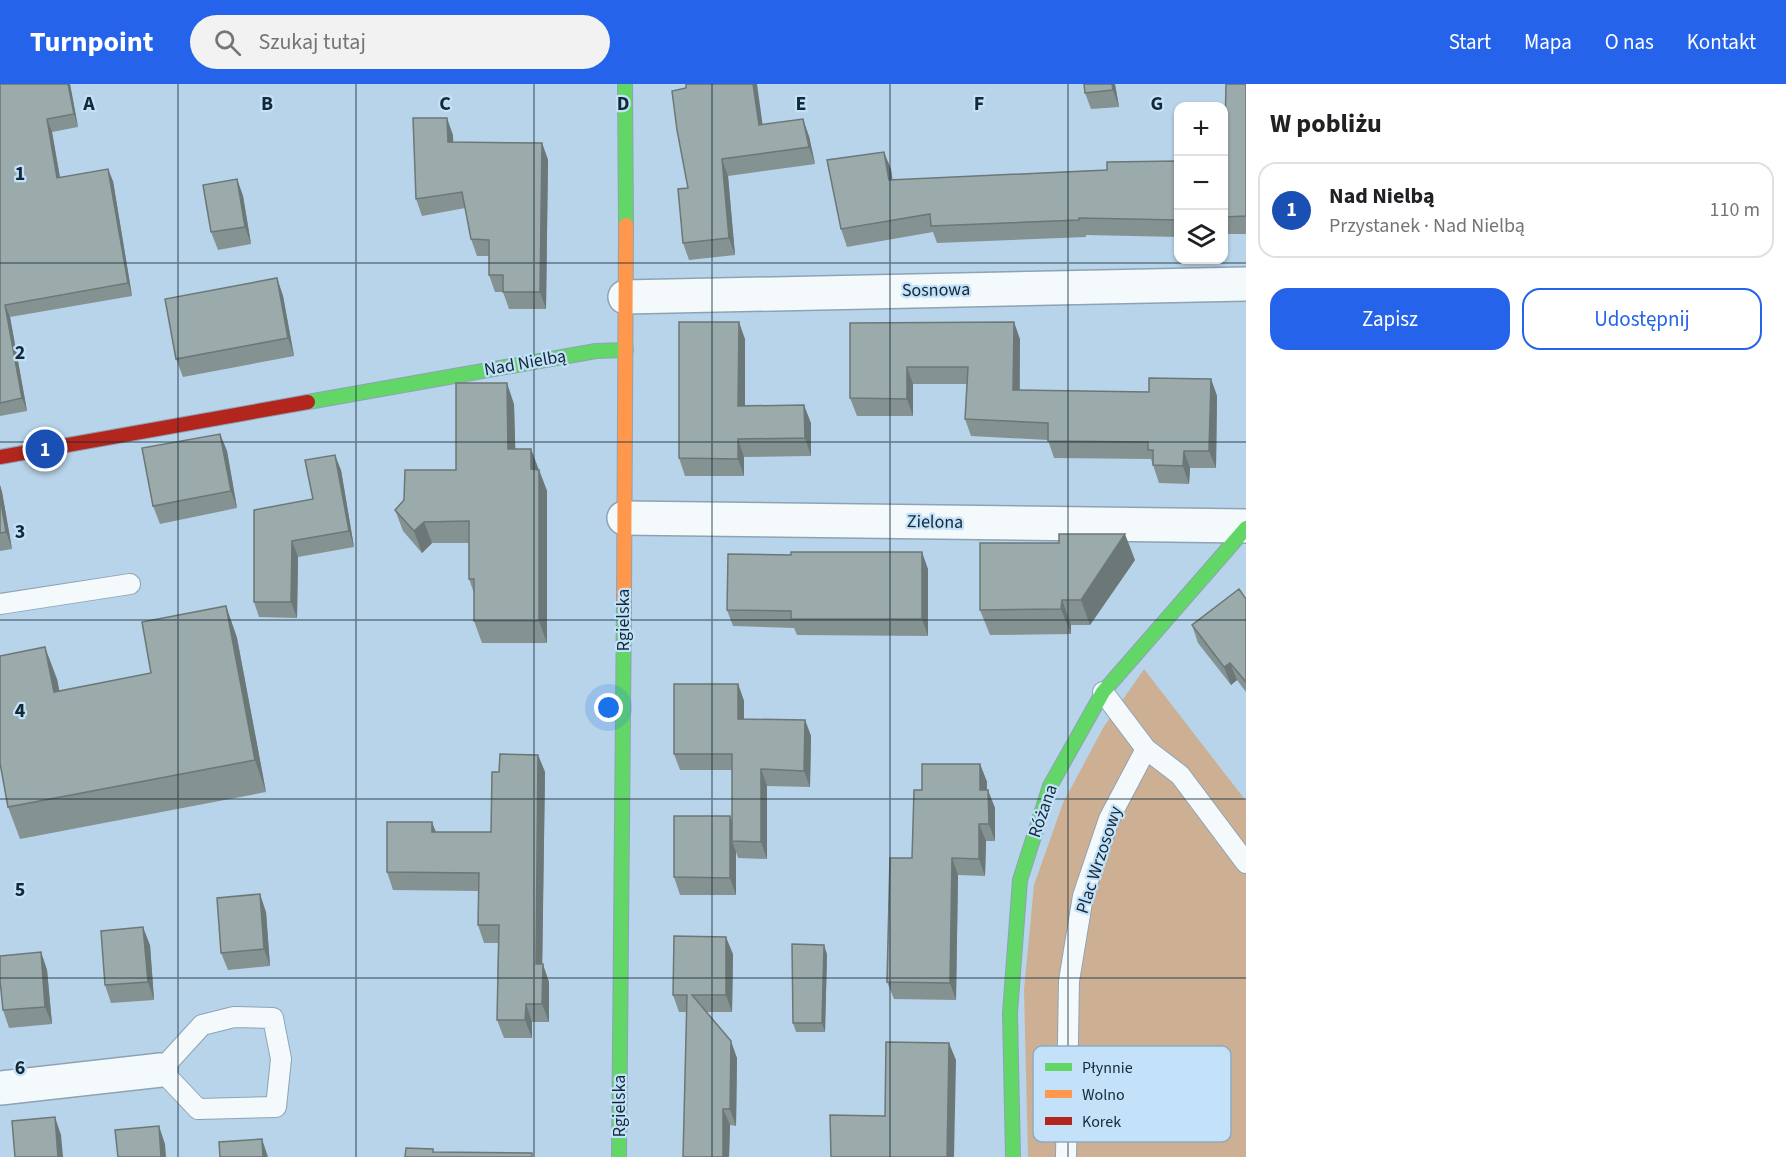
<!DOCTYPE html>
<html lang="pl">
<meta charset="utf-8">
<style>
:root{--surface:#fff;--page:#f2f2f2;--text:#202124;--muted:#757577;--line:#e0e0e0;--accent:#2563eb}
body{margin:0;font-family:"Source Sans 3",sans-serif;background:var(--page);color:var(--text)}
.controls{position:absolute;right:18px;top:18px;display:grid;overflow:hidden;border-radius:12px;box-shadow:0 2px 4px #0004}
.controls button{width:54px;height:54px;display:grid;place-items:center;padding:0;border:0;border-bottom:2px solid var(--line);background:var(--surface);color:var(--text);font:30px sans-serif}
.you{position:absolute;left:609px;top:624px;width:21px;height:21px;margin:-15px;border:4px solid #fff;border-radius:50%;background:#1a73e8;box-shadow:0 0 0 9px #1a73e833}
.badge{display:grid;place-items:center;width:39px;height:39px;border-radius:50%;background:var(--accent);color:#fff;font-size:20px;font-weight:700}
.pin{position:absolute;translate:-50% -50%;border:3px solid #fff;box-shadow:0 2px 6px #0006}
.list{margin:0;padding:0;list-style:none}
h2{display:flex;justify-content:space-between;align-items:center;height:78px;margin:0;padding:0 24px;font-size:26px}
h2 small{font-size:20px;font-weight:400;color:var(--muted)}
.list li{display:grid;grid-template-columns:39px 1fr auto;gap:18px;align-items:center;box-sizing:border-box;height:96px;margin:0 12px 12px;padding:0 12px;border:2px solid var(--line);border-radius:18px}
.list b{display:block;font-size:22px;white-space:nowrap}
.list p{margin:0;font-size:20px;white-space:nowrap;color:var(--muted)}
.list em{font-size:20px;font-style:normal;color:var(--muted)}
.actions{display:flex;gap:12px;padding:18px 24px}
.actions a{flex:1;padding:14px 0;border:2px solid var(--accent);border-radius:18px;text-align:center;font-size:21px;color:var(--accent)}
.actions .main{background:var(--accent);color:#fff}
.icon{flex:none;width:33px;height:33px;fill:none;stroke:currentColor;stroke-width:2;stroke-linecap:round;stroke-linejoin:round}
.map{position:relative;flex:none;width:1246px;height:1073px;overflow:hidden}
header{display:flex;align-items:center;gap:36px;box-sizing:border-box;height:84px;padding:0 30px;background:var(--accent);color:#fff}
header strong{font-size:28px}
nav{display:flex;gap:33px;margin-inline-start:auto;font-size:21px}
.search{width:420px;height:54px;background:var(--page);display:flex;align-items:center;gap:15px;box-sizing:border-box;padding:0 21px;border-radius:33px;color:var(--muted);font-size:22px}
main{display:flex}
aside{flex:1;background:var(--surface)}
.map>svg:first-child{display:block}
</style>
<header>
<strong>Turnpoint</strong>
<div class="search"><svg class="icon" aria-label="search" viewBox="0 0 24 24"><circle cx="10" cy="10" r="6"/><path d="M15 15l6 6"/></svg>Szukaj tutaj</div>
<nav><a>Start</a><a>Mapa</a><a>O nas</a><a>Kontakt</a></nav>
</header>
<main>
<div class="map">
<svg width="1246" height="1073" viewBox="0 0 1246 1073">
<rect width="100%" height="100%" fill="#b8d4ea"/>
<path fill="#cdb094" d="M1144 585 1246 717V1073H1028L1024 906 1034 801 1063 719 1103 644Z"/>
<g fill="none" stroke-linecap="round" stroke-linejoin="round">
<g stroke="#8da3b4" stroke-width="22">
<path id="lane" d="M0 520 130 500
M1103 608 1146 665 1180 691 1246 779
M234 933 273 934 281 975 276 1023 198 1025 161 986 202 941Z
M1066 1073 1069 897 1083 812 1109 735 1146 665"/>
</g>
<g stroke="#8da3b4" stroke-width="36">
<path id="street" d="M625 213 1246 200
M624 434 1246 442
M0 1004 161 986"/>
</g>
<g stroke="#8da3b4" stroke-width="16">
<path id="fast" d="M625 0 626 141
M308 318 596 267 626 266
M619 1073 624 519
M1013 1073 1010 929 1020 796 1050 702 1103 608 1246 444"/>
</g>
<g stroke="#8da3b4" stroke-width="16">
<path id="slow" d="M624 519 626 141"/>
</g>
<g stroke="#8da3b4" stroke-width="16">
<path id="jam" d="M0 373 308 318"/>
</g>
<use href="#lane" stroke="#f4f9fc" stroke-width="20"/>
<use href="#street" stroke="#f4f9fc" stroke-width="33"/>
<use href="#fast" stroke="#63d668" stroke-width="14"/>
<use href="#slow" stroke="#ff974d" stroke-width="14"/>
<use href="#jam" stroke="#b3261e" stroke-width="14"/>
</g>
<path fill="#859292" d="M0 0H70L78 43 52 48 60 93 113 97 132 212 10 233 27 327 0 332Z
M1115 0 1119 23 1091 25 1085 9Z
M1246 0V150H1224V48H1225Z
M686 4 763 40 809 52 815 80 728 92 735 171 689 176 683 159 688 104Z
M453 51V58L542 59 548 76 546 225H509L503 208H495L489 191V172H477L471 155 465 124 422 132 416 115Z
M1179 77V153L1086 151V153L937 159 933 148 847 163 841 145 891 85 892 96 1107 86Z
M237 95 243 112 251 160 218 166 211 148Z
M277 194 283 212 294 272 183 293 176 275Z
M850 239 1020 255V306L1149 308 1211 295 1217 312 1216 384H1190L1189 400 1159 399 1151 375 1054 374 1048 356 971 352 965 335 967 300H913V332H857L850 314Z
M745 255V322L811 339V372L744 373V392H685L679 374Z
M514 320 515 365H531L547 407V559H482L474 537V509L469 495V459H432L422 469 403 447 395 426 456 386Z
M220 350 227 367 237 424 160 440 153 422Z
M341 386 354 463 298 473 297 534 259 533 254 518 313 415Z
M0 401 2 408 12 465 0 467Z
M1135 476 1090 541H1071V550L990 551 980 526Z
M928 485V552L797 551 794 544 733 542 727 526Z
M1246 515V608L1237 596 1231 601 1198 559 1192 541Z
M226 522 237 554 266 708 20 755 8 723 57 595 59 607 151 589Z
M738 600 744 617V635L805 636 811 652 810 703 767 702V775L738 774 736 768V811H680L674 793 730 732 732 738V686H680L674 670Z
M538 671 545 688 542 880 549 898V938H532V954H504L497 936 498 859H484L478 841 479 807 393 806 387 788 436 748H491L499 688Z
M980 680 987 698V706L995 724V757H986L985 792 958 791 956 916 894 915 887 898 912 774 922 706Z
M266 828 270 882 228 886 221 869Z
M150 861 154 916 111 919 105 901Z
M41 868 47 886 52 940 9 944 3 926Z
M733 870 732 928H706L737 974 736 1042 730 1041 729 1073H683L687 928H679L673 911Z
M827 870 825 948H796L793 939Z"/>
<path fill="#6c7777" d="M68 0H70L78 43 74 30Z
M753 0H757L765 58 759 41Z
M1112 0H1115L1119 23 1113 6Z
M447 34 453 51 454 74 448 58Z
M47 35 52 48 62 106 57 94Z
M803 35 809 52 815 80 809 63Z
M542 59 548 76 546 225 540 208Z
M884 68 891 85 895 113 889 96Z
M722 75 728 92 735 171 729 154Z
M108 85 113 97 132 212 128 199Z
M237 95 243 112 251 160 245 143Z
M277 194 283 212 294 272 288 254Z
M5 221 10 233 27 327 22 314Z
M739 238 745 255V340L738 322Z
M1014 238 1020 255 1019 323 1013 306Z
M907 283 913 300V332L907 315Z
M1211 295 1217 312 1216 384 1209 367Z
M507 299 514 320 516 387 508 365Z
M804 321 811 339V372L805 354Z
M220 350 227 367 237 424 231 407Z
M738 355 744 373V392L738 375Z
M531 365 539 387 531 385Z
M1184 367 1190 384 1189 400 1183 382Z
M335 371 341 386 354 463 349 447Z
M539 386 547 407V559L539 537Z
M0 401 2 408 12 465 6 448 0 413Z
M424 438 432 459 422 469 414 447Z
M1125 450 1135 476 1090 541 1081 516Z
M292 457 298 473 297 534 291 518Z
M922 468 928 485V552L922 535Z
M1062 516 1071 541V550L1061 525Z
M226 522 237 554 266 708 255 676Z
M45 563 57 595 66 640 54 608Z
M1230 579 1237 596 1231 601 1224 583Z
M738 600 744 617V651L738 635Z
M805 636 811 652 810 703 804 687Z
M538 671 545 688 542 898 536 880Z
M980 680 987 698 986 724 980 706Z
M761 685 767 702V775L761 758Z
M988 706 995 724V757L989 740Z
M730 732 736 750 732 757 736 768V811L730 794Z
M432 738 439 756 432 748Z
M979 740 986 757 985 792 979 775Z
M952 774 958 791 956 916 950 899Z
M260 810 266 828 270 882 264 865Z
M143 843 150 861 154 916 148 898Z
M726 853 733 870 732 928 726 911Z
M824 861 827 870 825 948 822 939Z
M41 868 47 886 52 940 45 923Z
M543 880 549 898V938L542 920Z
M526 920 532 938V954L525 936Z
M731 957 737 974 736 1042 730 1025Z
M949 959 956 976 954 1073H947Z
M723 1025 730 1041 729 1073H723Z
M55 1033 61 1051 63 1073H58Z
M159 1042 165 1060 166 1073H161Z
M262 1055 268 1073H263Z"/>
<path fill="#9baaaa" stroke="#6c7777" stroke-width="1.5" d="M0 0H68L74 30 47 35 57 94 108 85 128 199 5 221 22 314 0 319Z
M686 0H753L759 41 803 35 809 63 722 75 729 154 683 159 678 105 688 104 677 46 672 7 686 4Z
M1084 0H1112L1113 6 1085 9Z
M1226 0H1246V132L1224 133V48H1225Z
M413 34H447L448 58 542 59 540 208H503V191H489V156L471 155 462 108 416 115Z
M884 68 889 96 1107 86V78L1179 77V136L1079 134V136L931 142 930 130 841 145 827 76Z
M237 95 245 143 211 148 203 101Z
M277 194 288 254 176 275 165 215Z
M679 238H739L738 322 804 321 805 354 738 355V375L679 374Z
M1014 238 1013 306 1149 308V294L1211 295 1209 367H1184L1183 382 1153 381V366H1148V358L1048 357V339L965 335 968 283H907V315L850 314V239Z
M456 299H507L508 365H531V385L539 386V537H474V495H469V437L424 438 414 447 395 426 404 416 405 386H456Z
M220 350 231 407 153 422 142 364Z
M335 371 349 447 292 457 291 518H254V426L313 415 305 376Z
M0 413 6 448 0 449Z
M1059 450H1125L1081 516H1062L1061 525 980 526V459H1059Z
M791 468H922V535H791V527L727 526 728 470 791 471Z
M1239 505 1246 515V598L1230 579 1224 583 1192 541Z
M226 522 255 676 8 723 0 679V572L45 563 54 608 151 589 142 538Z
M674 600H738V635L805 636 804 687 761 685V758L732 757V670H674Z
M500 670 538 671 536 880H543L542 920H526L525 936H497L499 841H478L479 789 387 788V738H432V748H491L492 688H499Z
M922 680H980V706H988L989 740H979V775L952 774 950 899 887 898 890 774H912L914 706H922Z
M674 732H730V794L674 793Z
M260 810 264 865 221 869 217 814Z
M143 843 148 898 105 901 101 847Z
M674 852 726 853V911H692L731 957 730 1025H723V1073H683L687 911H673Z
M792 860 824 861 822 939H793Z
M41 868 45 923 3 926 0 896V872Z
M886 958 949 959 947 1073H831L830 1031 885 1032Z
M55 1033 58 1073H15L12 1037Z
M159 1042 161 1073H118L115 1046Z
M262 1055 263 1073H220L219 1058Z
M406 1064 433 1065V1068L532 1069V1073H405Z"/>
<path fill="none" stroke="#142937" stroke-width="1.5" stroke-opacity="0.55" d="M178 0V1073M356 0V1073M534 0V1073M712 0V1073M890 0V1073M1068 0V1073M0 179H1246M0 358H1246M0 536H1246M0 715H1246M0 894H1246"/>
<g text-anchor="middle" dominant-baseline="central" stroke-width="4.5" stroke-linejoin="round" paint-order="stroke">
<g font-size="18" fill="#142937" stroke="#c3e2fa">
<text transform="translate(936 206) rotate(-1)">Sosnowa</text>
<text transform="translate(525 279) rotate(-10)">Nad Nielbą</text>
<text transform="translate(935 438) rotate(1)">Zielona</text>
<text transform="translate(623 536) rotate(-90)">Rgielska</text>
<text transform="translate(1043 727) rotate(-71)">Różana</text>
<text transform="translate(1099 776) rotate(-72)">Plac Wrzosowy</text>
<text transform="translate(619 1022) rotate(-90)">Rgielska</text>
</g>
</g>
<rect x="1033" y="962" width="198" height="96" rx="9" fill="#c3e2fa" stroke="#8eaac0" stroke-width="1.5"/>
<rect x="1045" y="979" width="27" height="8" fill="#63d668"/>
<rect x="1045" y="1006" width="27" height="8" fill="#ff974d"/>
<rect x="1045" y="1033" width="27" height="8" fill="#b3261e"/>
<g font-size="16" fill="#142937">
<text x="1082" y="989">Płynnie</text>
<text x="1082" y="1016">Wolno</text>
<text x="1082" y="1043">Korek</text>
</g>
<g font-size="20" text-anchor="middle" font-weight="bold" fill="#142937" stroke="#c3e2fa" stroke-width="4.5" stroke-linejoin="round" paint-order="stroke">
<text x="89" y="26">A</text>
<text x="267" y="26">B</text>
<text x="445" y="26">C</text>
<text x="623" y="26">D</text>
<text x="801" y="26">E</text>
<text x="979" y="26">F</text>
<text x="1157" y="26">G</text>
<text x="20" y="96">1</text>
<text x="20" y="275">2</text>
<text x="20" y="454">3</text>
<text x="20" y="633">4</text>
<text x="20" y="812">5</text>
<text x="20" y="990">6</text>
</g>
</svg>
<div class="controls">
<button>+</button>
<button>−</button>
<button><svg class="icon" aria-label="layers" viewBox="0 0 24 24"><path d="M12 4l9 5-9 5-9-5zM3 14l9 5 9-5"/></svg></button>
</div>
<div class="you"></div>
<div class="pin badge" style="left:45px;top:365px;background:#1a4fb4">1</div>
</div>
<aside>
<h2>W pobliżu<small></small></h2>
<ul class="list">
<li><span class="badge" style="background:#1a4fb4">1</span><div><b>Nad Nielbą</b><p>Przystanek · Nad Nielbą</p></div><em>110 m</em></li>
</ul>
<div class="actions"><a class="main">Zapisz</a><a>Udostępnij</a></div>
</aside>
</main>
